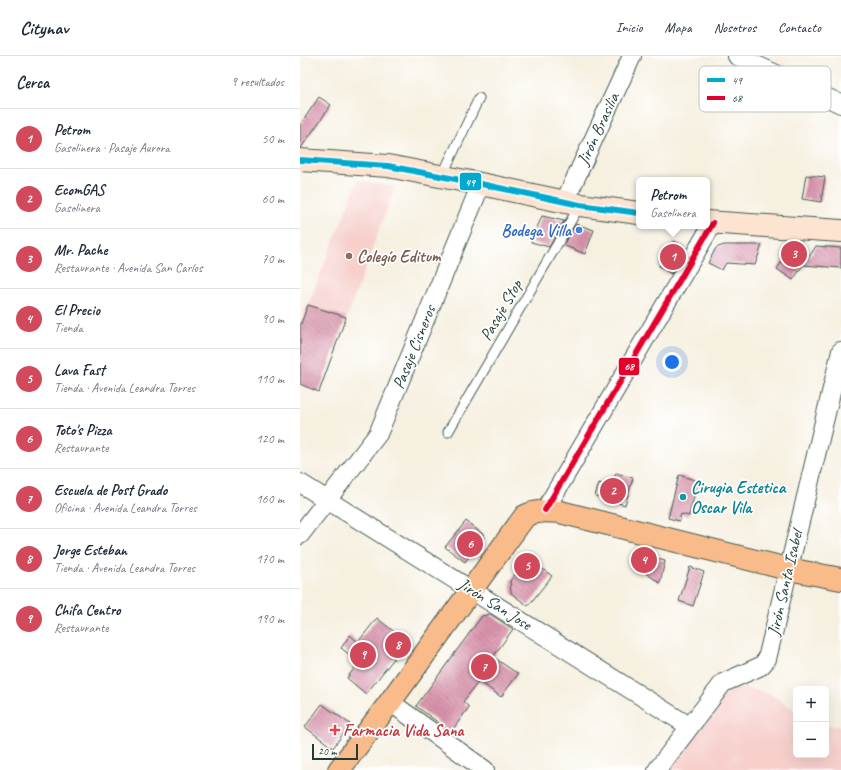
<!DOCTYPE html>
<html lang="es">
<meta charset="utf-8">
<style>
:root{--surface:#fff;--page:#f6f6f7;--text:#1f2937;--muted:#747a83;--line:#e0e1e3;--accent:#d1495b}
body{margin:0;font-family:Caveat,sans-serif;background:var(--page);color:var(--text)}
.controls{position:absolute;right:12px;bottom:12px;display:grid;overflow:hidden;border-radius:6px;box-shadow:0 4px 16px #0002}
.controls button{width:36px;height:36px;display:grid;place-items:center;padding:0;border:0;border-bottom:1px solid var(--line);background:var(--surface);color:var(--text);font:20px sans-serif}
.scale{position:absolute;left:12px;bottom:10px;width:46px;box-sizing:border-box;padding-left:4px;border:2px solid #1f3d34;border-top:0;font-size:11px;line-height:14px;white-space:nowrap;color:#1f3d34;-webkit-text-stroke:3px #fff;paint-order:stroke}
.you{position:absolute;left:372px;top:306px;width:14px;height:14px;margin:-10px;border:3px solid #fff;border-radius:50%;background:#1a73e8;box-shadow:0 0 0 6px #1a73e833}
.badge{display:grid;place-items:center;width:26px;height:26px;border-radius:50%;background:var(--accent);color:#fff;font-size:13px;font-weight:700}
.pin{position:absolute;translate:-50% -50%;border:2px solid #fff;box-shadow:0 1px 4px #0006}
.popup{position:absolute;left:336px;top:121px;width:74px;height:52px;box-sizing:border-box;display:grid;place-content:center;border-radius:6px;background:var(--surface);filter:drop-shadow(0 1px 3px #0005);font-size:13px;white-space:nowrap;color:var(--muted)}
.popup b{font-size:15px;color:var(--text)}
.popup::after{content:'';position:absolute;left:50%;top:100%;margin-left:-8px;border:8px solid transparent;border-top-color:var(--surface)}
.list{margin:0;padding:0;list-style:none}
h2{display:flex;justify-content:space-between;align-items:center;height:52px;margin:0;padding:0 16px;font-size:17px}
h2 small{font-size:13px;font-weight:400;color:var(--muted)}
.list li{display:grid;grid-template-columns:26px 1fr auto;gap:12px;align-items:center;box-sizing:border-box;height:60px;padding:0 16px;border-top:1px solid var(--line)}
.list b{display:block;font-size:15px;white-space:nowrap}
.list p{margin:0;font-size:13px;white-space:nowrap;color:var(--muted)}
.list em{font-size:13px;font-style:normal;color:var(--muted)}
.map{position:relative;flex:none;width:541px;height:714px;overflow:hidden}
header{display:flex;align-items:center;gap:24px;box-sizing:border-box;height:56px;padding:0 20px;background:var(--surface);border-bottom:1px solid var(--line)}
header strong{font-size:19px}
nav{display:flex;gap:22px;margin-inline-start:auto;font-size:14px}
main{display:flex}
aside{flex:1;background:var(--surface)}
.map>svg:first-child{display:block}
</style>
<header>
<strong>Citynav</strong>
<nav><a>Inicio</a><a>Mapa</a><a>Nosotros</a><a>Contacto</a></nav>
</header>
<main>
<aside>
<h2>Cerca<small>9 resultados</small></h2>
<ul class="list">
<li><span class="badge">1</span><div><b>Petrom</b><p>Gasolinera · Pasaje Aurora</p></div><em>50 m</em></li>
<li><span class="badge">2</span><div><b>EcomGAS</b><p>Gasolinera</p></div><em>60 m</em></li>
<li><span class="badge">3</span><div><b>Mr. Pache</b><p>Restaurante · Avenida San Carlos</p></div><em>70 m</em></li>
<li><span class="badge">4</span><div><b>El Precio</b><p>Tienda</p></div><em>90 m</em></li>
<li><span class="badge">5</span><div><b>Lava Fast</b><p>Tienda · Avenida Leandra Torres</p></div><em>110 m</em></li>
<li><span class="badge">6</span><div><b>Toto's Pizza</b><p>Restaurante</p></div><em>120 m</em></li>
<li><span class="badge">7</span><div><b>Escuela de Post Grado</b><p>Oficina · Avenida Leandra Torres</p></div><em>160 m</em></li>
<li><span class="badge">8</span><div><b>Jorge Esteban</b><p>Tienda · Avenida Leandra Torres</p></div><em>170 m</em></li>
<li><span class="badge">9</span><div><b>Chifa Centro</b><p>Restaurante</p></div><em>190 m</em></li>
</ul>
</aside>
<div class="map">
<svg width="541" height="714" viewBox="0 0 541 714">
<defs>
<pattern id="building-back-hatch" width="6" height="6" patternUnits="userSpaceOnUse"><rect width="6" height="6" fill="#d992ab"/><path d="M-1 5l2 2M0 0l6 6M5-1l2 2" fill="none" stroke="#af788c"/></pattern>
</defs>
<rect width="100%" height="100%" fill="#fff"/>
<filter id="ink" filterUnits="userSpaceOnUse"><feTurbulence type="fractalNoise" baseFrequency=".025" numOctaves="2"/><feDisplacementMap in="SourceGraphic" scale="8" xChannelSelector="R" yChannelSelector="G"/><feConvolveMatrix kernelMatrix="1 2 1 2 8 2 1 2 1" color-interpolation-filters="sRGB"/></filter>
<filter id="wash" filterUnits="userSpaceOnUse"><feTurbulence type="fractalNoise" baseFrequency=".012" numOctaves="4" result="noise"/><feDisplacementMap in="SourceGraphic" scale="16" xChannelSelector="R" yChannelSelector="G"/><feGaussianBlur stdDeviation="0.9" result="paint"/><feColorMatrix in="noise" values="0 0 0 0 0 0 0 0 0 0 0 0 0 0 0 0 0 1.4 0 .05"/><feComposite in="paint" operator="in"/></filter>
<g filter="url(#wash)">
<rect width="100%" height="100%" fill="#f6f0e0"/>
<path fill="#f7d0cc" d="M58 124 95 131 19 337 0 329V269Z
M439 630 470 638 496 655V699H526V669L541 671V714H366L422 640Z"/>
<g id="blocks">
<path fill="url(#building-back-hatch)" d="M19 41 31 49 1 92H0V69Z
M506 119 525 121 521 146 502 143Z
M242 160 264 165 249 191 231 186Z
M276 168 294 174 285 198 263 189Z
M374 185 386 192 371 218 359 210Z
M424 189H462L455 209 426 207 422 214 408 207 416 192Z
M492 190 509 201 516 190 541 192V212L503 209 493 224 477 213Z
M8 249 46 261 19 336 0 328V270Z
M316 417 333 422 325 449 295 440 299 427 312 431Z
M379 419 398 425 389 460 381 458 379 465 368 462Z
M166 465 185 480 165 506 145 491Z
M335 497 365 505 360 527 331 507Z
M228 502 252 520 228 550 211 537 210 525Z
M390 511 404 516 393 550 379 545Z
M190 558 213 573 193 601 218 618 201 641 179 625 163 646 169 651 151 676 116 650 182 560Z
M77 562 107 586 66 638 47 622 59 606 41 592 50 579 58 586Z
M22 648 50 668 33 692 5 671Z"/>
</g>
</g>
<g filter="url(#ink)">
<use href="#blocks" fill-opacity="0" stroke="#3f584e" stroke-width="1"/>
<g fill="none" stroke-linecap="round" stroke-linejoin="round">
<g stroke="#3f584e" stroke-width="11">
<path id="lane" d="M142 120 179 42
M148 376 280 149"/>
</g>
<g stroke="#3f584e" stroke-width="20">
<path id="street" d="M437 0 541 48
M265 145 332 0
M0 427 389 670
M245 454 413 167
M0 479 78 378 181 128
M90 646 185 714
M357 714 423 627 461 610 467 603 541 295"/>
</g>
<g stroke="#3f584e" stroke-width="24">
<path id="secondary" d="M0 104 88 110 181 128 280 149 339 157
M407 166 541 175"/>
</g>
<g stroke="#3f584e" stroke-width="24">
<path id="primary" d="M39 714 90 646 225 460C237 454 247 455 260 456L488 513 541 523"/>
</g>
<use href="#lane" stroke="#fff" stroke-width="9"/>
<use href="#street" stroke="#fff" stroke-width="18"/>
<use href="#secondary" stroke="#fde4d1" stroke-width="22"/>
<use href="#primary" stroke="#fabb8b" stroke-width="22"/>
<g stroke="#fff" stroke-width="9">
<path id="bus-1" d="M0 104 88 110 181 128 280 149 339 157"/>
</g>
<g stroke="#fff" stroke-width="9">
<path id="bus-2" d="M245 454 413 167"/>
</g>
<use href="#bus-1" stroke="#00a9ce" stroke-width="6"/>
<use href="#bus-2" stroke="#e4002b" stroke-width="6"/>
</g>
</g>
<circle fill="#3f7fe0" stroke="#fff" stroke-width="1.5" cx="279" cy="174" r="4"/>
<circle fill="#8d6e63" stroke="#fff" stroke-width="1.5" cx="49" cy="200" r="4"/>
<circle fill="#0f9aa8" stroke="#fff" stroke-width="1.5" cx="383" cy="441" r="4"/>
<path fill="#e0444e" stroke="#fff" stroke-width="1.5" d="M33 668h4v4h4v4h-4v4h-4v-4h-4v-4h4z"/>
<g text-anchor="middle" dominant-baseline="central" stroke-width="3.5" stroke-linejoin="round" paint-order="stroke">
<g font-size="17" fill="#1f3d34" stroke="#fff">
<text transform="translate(298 73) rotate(-65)">Jirón Brasilia</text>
<text transform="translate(201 254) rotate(-60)">Pasaje Stop</text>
<text transform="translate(114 291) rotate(-68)">Pasaje Cisneros</text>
<text transform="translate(485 527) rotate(-77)">Jirón Santa Isabel</text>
<text transform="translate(195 548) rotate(32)">Jirón San Jose</text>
</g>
<g font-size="17" font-weight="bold" fill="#366cbe" stroke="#fff" text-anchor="end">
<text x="271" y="174">Bodega Villa</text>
</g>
<g font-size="17" font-weight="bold" fill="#785e54" stroke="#fff" text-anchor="start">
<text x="57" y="200">Colegío Editum</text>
</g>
<g font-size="17" font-weight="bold" fill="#0d838f" stroke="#fff" text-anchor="start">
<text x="391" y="431">Cirugia Estetica<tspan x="391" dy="20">Oscar Vila</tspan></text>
</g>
<g font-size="17" font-weight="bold" fill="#be3a42" stroke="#fff" text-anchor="start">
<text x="43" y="674">Farmacia Vida Sana</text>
</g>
</g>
<rect x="399" y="10" width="132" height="46" rx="6" fill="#fff" stroke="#bcc5c2" stroke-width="1"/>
<rect x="407" y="22" width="18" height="4" fill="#00a9ce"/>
<rect x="407" y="40" width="18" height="4" fill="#e4002b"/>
<g font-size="11" fill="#1f3d34">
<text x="432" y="28">49</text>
<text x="432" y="46">68</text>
</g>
<g stroke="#fff" stroke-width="1.5">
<rect x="159" y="116" width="23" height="19" rx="4" fill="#00a9ce"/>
<rect x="318" y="301" width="22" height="19" rx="4" fill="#e4002b"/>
</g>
<g font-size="11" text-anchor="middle" font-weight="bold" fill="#fff">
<text x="170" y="130">49</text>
<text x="329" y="314">68</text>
</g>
</svg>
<div class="controls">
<button>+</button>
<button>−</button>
</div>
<div class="scale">20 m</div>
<div class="you"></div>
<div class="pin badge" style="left:373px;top:201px">1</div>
<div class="popup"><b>Petrom</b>Gasolinera</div>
<div class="pin badge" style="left:313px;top:435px">2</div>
<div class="pin badge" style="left:494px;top:198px">3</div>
<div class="pin badge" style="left:344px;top:504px">4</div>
<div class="pin badge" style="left:227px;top:510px">5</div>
<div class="pin badge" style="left:170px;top:488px">6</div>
<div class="pin badge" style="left:184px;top:611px">7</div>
<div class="pin badge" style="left:98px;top:589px">8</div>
<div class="pin badge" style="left:63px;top:599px">9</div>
</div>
</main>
